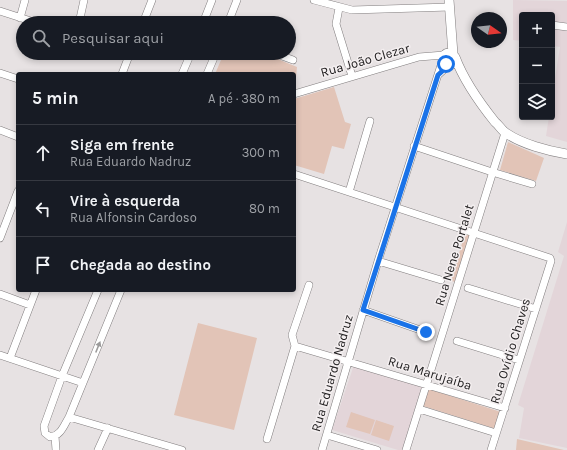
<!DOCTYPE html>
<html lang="pt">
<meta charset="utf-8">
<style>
:root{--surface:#171b24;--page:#242831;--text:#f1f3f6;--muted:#9ea1a6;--line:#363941}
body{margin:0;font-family:Karla,sans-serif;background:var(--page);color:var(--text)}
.controls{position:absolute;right:12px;top:12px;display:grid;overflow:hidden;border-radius:4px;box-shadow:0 2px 6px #0003}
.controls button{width:36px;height:36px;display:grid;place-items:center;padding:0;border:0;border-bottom:1px solid var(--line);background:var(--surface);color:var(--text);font:20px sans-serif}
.compass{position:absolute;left:471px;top:12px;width:36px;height:36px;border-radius:50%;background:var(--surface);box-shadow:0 2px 6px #0003;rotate:104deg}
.stop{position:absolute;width:12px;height:12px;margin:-9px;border:3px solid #1a73e8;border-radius:50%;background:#fff}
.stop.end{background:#1a73e8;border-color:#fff;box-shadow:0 1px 4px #0008}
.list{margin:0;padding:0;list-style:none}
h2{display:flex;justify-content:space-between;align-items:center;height:52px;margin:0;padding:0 16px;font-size:17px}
h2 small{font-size:13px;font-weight:400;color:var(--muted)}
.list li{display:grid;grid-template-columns:26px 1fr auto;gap:12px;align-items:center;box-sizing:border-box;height:56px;padding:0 16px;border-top:1px solid var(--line)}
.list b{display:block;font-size:15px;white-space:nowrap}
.list p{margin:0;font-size:13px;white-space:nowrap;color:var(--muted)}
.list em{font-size:13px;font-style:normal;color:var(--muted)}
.icon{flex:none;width:22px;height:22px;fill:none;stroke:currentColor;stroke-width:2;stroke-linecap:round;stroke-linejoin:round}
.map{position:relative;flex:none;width:567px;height:450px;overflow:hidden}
.search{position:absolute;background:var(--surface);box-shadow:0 2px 6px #0003;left:16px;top:16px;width:280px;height:44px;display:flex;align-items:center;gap:10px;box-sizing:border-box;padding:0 14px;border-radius:22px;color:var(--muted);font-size:15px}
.panel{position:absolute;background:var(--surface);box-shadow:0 2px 6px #0003;left:16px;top:72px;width:280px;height:220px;border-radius:4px}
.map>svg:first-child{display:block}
</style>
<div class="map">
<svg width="567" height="450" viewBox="0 0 567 450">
<rect width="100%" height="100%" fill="#e7e2e3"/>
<path fill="#e3d5d9" d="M513 0 567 1V142L546 136 549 117H552V97L560 47 552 46V15H522V41L513 40Z
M567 222V448L519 438 524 408 518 405 564 256 558 252Z
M354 365 423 386 402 450H398L332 430Z"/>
<path fill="#e2c4b7" d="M224 53H263L297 67 295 88 294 74H215Z
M334 87 345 122 351 124 344 149 332 146 324 174 294 165V99Z
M508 142 544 158 536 181 500 170Z
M465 233 476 236 461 283 451 281Z
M198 323 257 338 234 430 174 415Z
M429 389 501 412 496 429 423 406Z
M351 412 375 420 370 434 346 427Z
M376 420 394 426 389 441 371 435Z
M517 439 564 450H516Z"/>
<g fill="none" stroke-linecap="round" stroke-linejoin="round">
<g stroke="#827e7f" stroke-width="8">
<path id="minor" d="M314 0 352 10 450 7
M339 8 336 24 352 76
M0 11 37 23
M20 18 25 0
M79 23 84 0
M143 23 152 0
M203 23 212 0
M228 23 237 0
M552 25 567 27
M274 53 293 60
M0 73 18 79
M122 74 130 53
M182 74 191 53
M207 74 216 53
M438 75 449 65
M294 94 419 57 444 55
M0 130 18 137
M414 146 492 172 532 184
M294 174 550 258 551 261 491 450
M349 192 370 121
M0 238 18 191
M378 261 441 280
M468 288 536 309
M98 290 62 376 44 426 45 433 50 437C61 436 64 425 69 417L121 290
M0 294 30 305
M363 310 426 332
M457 341 519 360
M295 346 505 408
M0 355 83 383
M10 358 36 290
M419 409 496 433
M69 417 182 450
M327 435 377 450
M55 436 56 450
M267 439 295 346 292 335 309 285
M98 450 108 428
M322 450 378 261 443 59
M406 450 505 133"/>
</g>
<g stroke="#827e7f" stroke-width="10">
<path id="major" d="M449 0 453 54
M443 59a6 6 0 1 1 12 0a6 6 0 1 1-12 0Z
M455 57C464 81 479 102 495 122 499 125 502 131 506 133 522 144 548 151 567 154"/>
</g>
<use href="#minor" stroke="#fff" stroke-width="7"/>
<use href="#major" stroke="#fff" stroke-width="9"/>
</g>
<defs><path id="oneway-solid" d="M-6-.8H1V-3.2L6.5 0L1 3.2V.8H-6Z"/></defs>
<use fill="#9c9b9b" href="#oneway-solid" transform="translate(98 347) rotate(-68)"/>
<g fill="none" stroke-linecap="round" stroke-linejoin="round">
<path stroke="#1a73e8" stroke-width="5" d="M426 332 363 310 438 75 449 65 446 64"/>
</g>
<g text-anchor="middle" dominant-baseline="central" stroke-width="3" stroke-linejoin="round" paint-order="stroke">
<g font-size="13" fill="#222021" stroke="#f4eff0">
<text transform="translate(365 60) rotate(-16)">Rua João Clezar</text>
<text transform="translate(454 255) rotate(-73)">Rua Nene Portalet</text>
<text transform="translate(510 351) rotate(-73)">Rua Ovídio Chaves</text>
<text transform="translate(332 373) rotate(-74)">Rua Eduardo Nadruz</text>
<text transform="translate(430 373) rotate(17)">Rua Marujaíba</text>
</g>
</g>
</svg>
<div class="controls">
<button>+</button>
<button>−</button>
<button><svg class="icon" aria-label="layers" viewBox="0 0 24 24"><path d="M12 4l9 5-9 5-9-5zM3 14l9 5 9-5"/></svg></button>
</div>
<svg class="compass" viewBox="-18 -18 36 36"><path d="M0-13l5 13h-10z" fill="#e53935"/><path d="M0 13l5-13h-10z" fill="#9ea1a6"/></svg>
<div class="stop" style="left:446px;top:64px"></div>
<div class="stop end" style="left:426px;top:332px"></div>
<div class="search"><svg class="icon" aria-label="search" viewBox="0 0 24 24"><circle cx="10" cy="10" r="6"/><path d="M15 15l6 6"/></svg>Pesquisar aqui</div>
<section class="panel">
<h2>5 min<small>A pé · 380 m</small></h2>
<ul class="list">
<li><svg class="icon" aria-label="ahead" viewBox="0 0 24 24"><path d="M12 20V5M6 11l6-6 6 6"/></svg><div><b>Siga em frente</b><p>Rua Eduardo Nadruz</p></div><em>300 m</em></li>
<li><svg class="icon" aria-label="left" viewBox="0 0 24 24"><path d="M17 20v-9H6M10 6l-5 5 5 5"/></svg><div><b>Vire à esquerda</b><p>Rua Alfonsin Cardoso</p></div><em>80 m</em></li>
<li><svg class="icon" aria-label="arrive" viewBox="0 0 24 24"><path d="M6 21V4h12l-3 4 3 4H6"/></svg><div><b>Chegada ao destino</b></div></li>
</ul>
</section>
</div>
